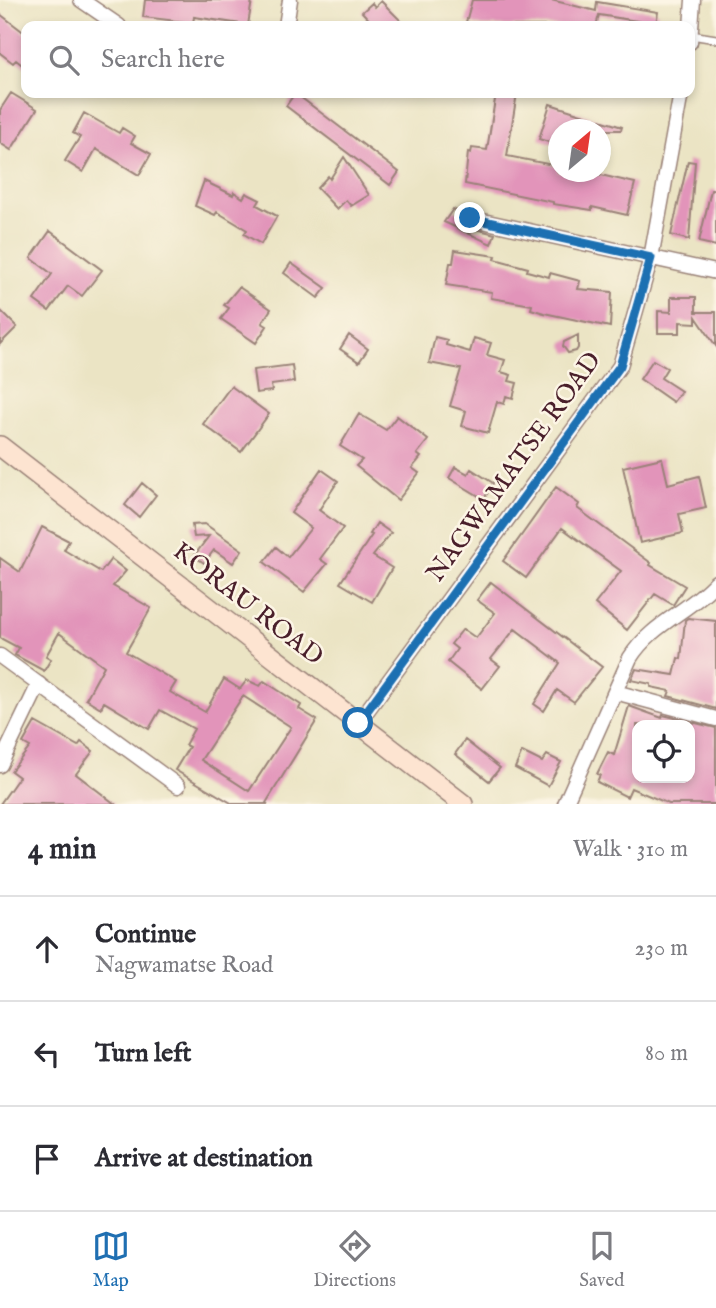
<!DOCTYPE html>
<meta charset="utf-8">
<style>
:root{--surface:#fff;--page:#f2f2f3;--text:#2b2b33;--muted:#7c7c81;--line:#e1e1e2;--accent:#1f6fb2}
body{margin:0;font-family:"IM FELL English",serif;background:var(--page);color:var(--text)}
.controls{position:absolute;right:21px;bottom:21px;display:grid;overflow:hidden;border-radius:14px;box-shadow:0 4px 10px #0003}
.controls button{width:63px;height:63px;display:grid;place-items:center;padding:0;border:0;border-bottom:2px solid var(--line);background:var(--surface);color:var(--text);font:35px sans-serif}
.compass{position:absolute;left:548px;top:119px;width:63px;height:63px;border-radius:50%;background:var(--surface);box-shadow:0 4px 10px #0003;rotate:29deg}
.stop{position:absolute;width:21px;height:21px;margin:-16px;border:5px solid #1f6fb2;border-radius:50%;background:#fff}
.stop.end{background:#1f6fb2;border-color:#fff;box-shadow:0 2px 7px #0008}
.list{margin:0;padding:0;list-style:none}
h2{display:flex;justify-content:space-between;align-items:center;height:91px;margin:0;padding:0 28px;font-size:30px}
h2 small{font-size:23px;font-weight:400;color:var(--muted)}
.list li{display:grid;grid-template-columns:46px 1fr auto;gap:21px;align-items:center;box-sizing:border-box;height:105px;padding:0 28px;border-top:2px solid var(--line)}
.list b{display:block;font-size:26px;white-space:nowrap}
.list p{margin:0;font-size:23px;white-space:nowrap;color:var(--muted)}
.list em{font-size:23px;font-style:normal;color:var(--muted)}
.icon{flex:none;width:38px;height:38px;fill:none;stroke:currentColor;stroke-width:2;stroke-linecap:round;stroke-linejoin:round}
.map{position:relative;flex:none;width:716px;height:804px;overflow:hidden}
.search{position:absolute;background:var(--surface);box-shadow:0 4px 10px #0003;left:21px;right:21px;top:21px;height:77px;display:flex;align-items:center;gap:18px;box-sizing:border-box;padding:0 24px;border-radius:14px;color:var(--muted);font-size:26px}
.sheet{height:406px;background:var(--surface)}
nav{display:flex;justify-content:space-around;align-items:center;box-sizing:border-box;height:98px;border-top:2px solid var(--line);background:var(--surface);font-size:19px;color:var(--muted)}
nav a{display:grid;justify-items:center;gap:4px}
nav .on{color:var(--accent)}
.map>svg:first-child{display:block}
</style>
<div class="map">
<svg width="716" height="804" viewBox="0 0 716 804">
<rect width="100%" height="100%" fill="#fcf5e5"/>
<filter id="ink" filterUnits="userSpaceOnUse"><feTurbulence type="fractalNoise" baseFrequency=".0143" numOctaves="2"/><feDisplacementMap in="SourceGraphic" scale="14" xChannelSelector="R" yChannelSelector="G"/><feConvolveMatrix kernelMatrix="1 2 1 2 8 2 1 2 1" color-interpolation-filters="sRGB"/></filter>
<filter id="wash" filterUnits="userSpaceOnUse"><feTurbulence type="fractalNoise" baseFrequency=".00686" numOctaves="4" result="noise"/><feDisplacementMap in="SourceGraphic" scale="28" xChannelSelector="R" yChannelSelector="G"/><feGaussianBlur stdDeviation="1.57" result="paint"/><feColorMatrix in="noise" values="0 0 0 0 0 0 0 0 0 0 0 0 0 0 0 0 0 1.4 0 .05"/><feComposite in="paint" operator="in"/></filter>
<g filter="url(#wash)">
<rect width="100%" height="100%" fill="#ebe4c4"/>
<g id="blocks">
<path fill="#e294ba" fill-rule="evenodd" d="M145 0H252L248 25 194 17 193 23 143 17Z
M472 0H551L596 11 597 2 658 12 656 24 599 15 596 26H480L466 22Z
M381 1 406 26H375L362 12 372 3 375 7Z
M0 14 26 34V68L16 60 13 63 0 53Z
M11 93 37 109 11 150 0 143V110Z
M295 93 399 172 390 185 286 106Z
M496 93H517L507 156 558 166V172H588L635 183 627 215 592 207V210L553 204V202L465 184 468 152 471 153 472 148 487 150Z
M550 104 622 127 621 130H558V145L539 139Z
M84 113 119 133 122 128 135 136 131 143 151 154 139 175 96 149 83 172 65 161 80 137 73 133Z
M344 157 369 195 351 206 346 200 337 209 317 188 328 176 330 179Z
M688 161 695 162 689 240 671 235Z
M204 181 233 195 234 192 243 198 246 193 260 200 257 205 277 216 261 244 244 234 247 230 217 212 215 215 195 206Z
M711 190H716V246L699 242Z
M453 209 461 213 460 220 463 226 495 234 491 244 444 222Z
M50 231 102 270 82 296 68 286 49 311 34 300 52 274 31 258Z
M455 250 496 256 495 259 528 268 527 271 549 277 550 273 580 281 578 289 612 292 610 327 544 313 531 309 532 305 491 298 492 292 446 285 450 263H453Z
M291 263 326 288 318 298 284 273Z
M239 287 271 309 262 323 267 326 256 343 221 319 229 308 224 305Z
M671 297H696V312H716V346L696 317V323L680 322V333H658V311L671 312Z
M0 310 17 327 0 344Z
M349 335 368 349 359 362 340 349Z
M578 335V348L576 351 568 353 563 346 564 342Z
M435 337 447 340 446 345 470 352 474 338 491 343 487 355 505 360 501 372 511 375 509 381 517 383 513 398 506 396 504 404 497 402 488 433 462 426 466 411 450 406 461 369 429 363Z
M653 360 667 368 661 378 681 391 673 402 640 379Z
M292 365 294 382 271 385 272 391 256 393 253 370Z
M231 386 269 414 241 452 203 424Z
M359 414 386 430 397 416 428 440 417 454 421 457 412 468 419 473 398 500 356 466 362 460 340 446Z
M662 458 668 484 699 476 706 508 679 514 683 533 640 543 623 467Z
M455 467 468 474 471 469 493 483 484 499 449 478Z
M321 469 338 481 319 510 343 528 320 559 327 564 304 592 264 562 276 547 288 557 311 528 291 513Z
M142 483 156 495 139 517 125 505Z
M556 487 579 504 577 508 651 563 650 565 685 586 673 605 655 594 627 630 595 604 621 571 562 528 526 578 503 561Z
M377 523 391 533 373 556 392 568 372 602 340 583 372 535 370 534Z
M205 524 242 550 233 563 214 550 204 563 194 556 209 536 194 537 192 525Z
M42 527 69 541 64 550 101 572 111 559 126 571 113 586 151 608 126 652 176 682 170 692 205 712 224 679 240 689 247 680 260 686 264 681 301 705 299 709 317 720 266 803 268 804H233L175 770 189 747 185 745 194 729 160 710 149 729 104 702 101 708 86 699 104 666 59 633 46 656 51 659 44 671 15 655 19 648 0 638V558L20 572ZM243 696 291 727 249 791 201 760Z
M491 582 602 667 574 702 557 690 544 711 534 704 560 663 515 629 491 659 500 666 482 689 448 662 457 649 451 644 463 629 476 638 495 613 477 600Z
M688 618 716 621V709L668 696 670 691 651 687V684L631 680 636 669 674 675 678 658 681 659 685 620Z
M629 706 662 718 663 715 716 728V804H669L631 788 627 797 597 782 600 775 597 774 608 752 614 755ZM637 725H690V778H637Z
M35 722 78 746 81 742 93 751 76 774 115 804H0L19 777 11 771 30 747 23 743Z
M465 740 500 768 489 781 455 754Z
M522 752 542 762 547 755 561 762 548 786 515 768Z"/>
</g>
</g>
<g filter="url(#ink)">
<use href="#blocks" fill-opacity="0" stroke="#9a8278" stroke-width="2"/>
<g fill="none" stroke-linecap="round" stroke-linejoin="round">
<g stroke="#9a8278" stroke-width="10">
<path id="lane" d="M691 35 716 39"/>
</g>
<g stroke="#9a8278" stroke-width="17">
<path id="street" d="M81 0 119 26
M286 26 290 0
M690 42 693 0
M469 218 716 272
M0 656 178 786
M615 692 716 719
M358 723 620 366 651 258 681 93
M0 765 39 684
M565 804 630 658C651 624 690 611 716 582"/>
</g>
<g stroke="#9a8278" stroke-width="22">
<path id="secondary" d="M0 446 463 804"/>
</g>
<use href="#lane" stroke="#fff" stroke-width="7"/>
<use href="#street" stroke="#fff" stroke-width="14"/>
<use href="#secondary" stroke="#fde4d1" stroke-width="19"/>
</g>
</g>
<g fill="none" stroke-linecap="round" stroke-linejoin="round" filter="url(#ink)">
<path stroke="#1f6fb2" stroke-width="9" d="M358 723 620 366 651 258 470 218"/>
</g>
<g text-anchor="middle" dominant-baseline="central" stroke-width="5" stroke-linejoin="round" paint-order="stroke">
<g font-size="26" fill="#4a1f2b" stroke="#fcf5e5">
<text transform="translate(514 467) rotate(-54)">NAGWAMATSE ROAD</text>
<text transform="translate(248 604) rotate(38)">KORAU ROAD</text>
</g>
</g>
</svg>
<div class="controls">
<button><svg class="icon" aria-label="locate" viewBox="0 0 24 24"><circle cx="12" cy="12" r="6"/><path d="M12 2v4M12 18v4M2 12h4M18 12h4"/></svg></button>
</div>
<svg class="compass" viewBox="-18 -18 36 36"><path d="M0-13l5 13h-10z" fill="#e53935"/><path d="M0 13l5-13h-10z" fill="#7c7c81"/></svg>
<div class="stop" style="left:358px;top:723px"></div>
<div class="stop end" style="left:470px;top:218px"></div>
<div class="search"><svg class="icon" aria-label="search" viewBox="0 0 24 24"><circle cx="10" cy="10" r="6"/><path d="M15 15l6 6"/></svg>Search here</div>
</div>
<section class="sheet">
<h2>4 min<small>Walk · 310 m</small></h2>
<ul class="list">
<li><svg class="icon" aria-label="ahead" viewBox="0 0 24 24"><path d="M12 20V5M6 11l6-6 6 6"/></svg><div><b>Continue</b><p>Nagwamatse Road</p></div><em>230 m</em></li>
<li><svg class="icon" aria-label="left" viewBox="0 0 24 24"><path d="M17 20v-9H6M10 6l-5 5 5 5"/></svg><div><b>Turn left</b></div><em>80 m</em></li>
<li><svg class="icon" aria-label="arrive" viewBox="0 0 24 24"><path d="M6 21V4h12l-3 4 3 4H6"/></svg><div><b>Arrive at destination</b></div></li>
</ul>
</section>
<nav>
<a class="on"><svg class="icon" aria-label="map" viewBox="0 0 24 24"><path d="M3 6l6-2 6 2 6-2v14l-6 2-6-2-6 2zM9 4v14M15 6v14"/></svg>Map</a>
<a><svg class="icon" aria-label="directions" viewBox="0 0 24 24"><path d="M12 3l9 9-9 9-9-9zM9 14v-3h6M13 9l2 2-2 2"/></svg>Directions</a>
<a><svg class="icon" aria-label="saved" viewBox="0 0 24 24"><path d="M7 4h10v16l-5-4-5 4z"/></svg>Saved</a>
</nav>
